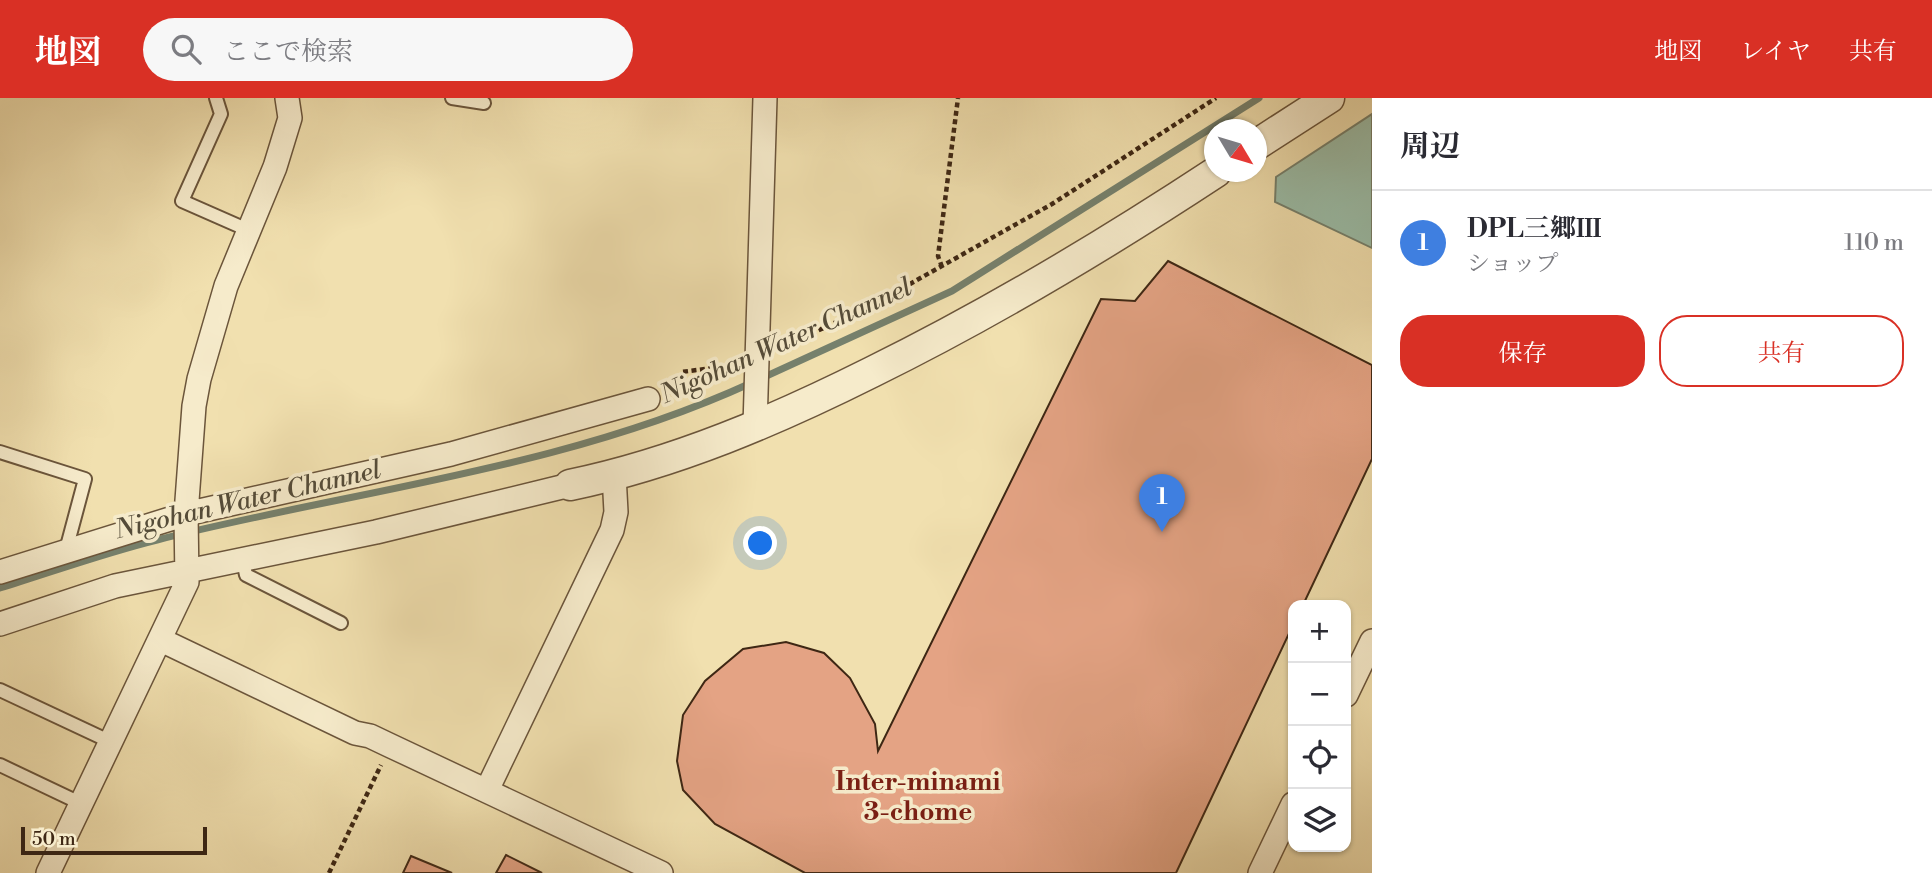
<!DOCTYPE html>
<html lang="ja">
<meta charset="utf-8">
<style>
:root{--surface:#fff;--page:#f7f7f7;--text:#2b2b33;--muted:#7c7c81;--line:#e1e1e2;--accent:#d93025}
body{margin:0;font-family:"Libre Bodoni","Noto Serif JP",serif;background:var(--page);color:var(--text)}
.controls{position:absolute;right:21px;bottom:21px;display:grid;overflow:hidden;border-radius:14px;box-shadow:0 2px 5px #0004}
.controls button{width:63px;height:63px;display:grid;place-items:center;padding:0;border:0;border-bottom:2px solid var(--line);background:var(--surface);color:var(--text);font:35px sans-serif}
.compass{position:absolute;left:1204px;top:21px;width:63px;height:63px;border-radius:50%;background:var(--surface);box-shadow:0 2px 5px #0004;rotate:128deg}
.scale{position:absolute;left:21px;bottom:18px;width:186px;box-sizing:border-box;padding-left:7px;border:4px solid #3e2714;border-top:0;font-size:19px;line-height:24px;white-space:nowrap;color:#3e2714;-webkit-text-stroke:5px #f6ebcb;paint-order:stroke}
.you{position:absolute;left:761px;top:446px;width:24px;height:24px;margin:-18px;border:5px solid #fff;border-radius:50%;background:#1a73e8;box-shadow:0 0 0 10px #1a73e833}
.badge{display:grid;place-items:center;width:46px;height:46px;border-radius:50%;background:var(--accent);color:#fff;font-size:23px;font-weight:700}
.pin{position:absolute;translate:-50% -58px;filter:drop-shadow(0 2px 4px #0008)}
.pin::after{content:'';position:absolute;top:37px;width:24px;height:21px;background:inherit;clip-path:polygon(0 0,100% 0,50% 100%)}
.list{margin:0;padding:0;list-style:none}
h2{display:flex;justify-content:space-between;align-items:center;height:91px;margin:0;padding:0 28px;font-size:30px}
h2 small{font-size:23px;font-weight:400;color:var(--muted)}
.list li{display:grid;grid-template-columns:46px 1fr auto;gap:21px;align-items:center;box-sizing:border-box;height:105px;padding:0 28px;border-top:2px solid var(--line)}
.list b{display:block;font-size:26px;white-space:nowrap}
.list p{margin:0;font-size:23px;white-space:nowrap;color:var(--muted)}
.list em{font-size:23px;font-style:normal;color:var(--muted)}
.actions{display:flex;gap:14px;padding:21px 28px}
.actions a{flex:1;padding:16px 0;border:2px solid var(--accent);border-radius:28px;text-align:center;font-size:24px;color:var(--accent)}
.actions .main{background:var(--accent);color:#fff}
.icon{flex:none;width:38px;height:38px;fill:none;stroke:currentColor;stroke-width:2;stroke-linecap:round;stroke-linejoin:round}
.map{position:relative;flex:none;width:1372px;height:775px;overflow:hidden}
header{display:flex;align-items:center;gap:42px;box-sizing:border-box;height:98px;padding:0 35px;background:var(--accent);color:#fff}
header strong{font-size:33px}
nav{display:flex;gap:38px;margin-inline-start:auto;font-size:24px}
.search{width:490px;height:63px;background:var(--page);display:flex;align-items:center;gap:18px;box-sizing:border-box;padding:0 24px;border-radius:38px;color:var(--muted);font-size:26px}
main{display:flex}
aside{flex:1;background:var(--surface)}
.map>svg:first-child{display:block}
</style>
<header>
<strong>地図</strong>
<div class="search"><svg class="icon" aria-label="search" viewBox="0 0 24 24"><circle cx="10" cy="10" r="6"/><path d="M15 15l6 6"/></svg>ここで検索</div>
<nav><a>地図</a><a>レイヤ</a><a>共有</a></nav>
</header>
<main>
<div class="map">
<svg width="1372" height="775" viewBox="0 0 1372 775">
<rect width="100%" height="100%" fill="#f1e0af"/>
<filter id="stains"><feTurbulence type="fractalNoise" baseFrequency=".00286" numOctaves="4"/><feColorMatrix values="0 0 0 0 .2 0 0 0 0 .09 0 0 0 0 .02 0 0 0 .5 -.17"/></filter>
<radialGradient id="worn" r=".72"><stop offset=".6" stop-color="#630" stop-opacity="0"/><stop offset="1" stop-color="#630" stop-opacity=".3"/></radialGradient>
<path fill="#9bbda8" stroke="#76816d" stroke-width="2" d="M1372 16V150L1275 104 1276 79Z"/>
<g fill="none" stroke-linecap="round" stroke-linejoin="round">
<path stroke="#76816d" stroke-width="7" d="M762 280 952 193 1259 0
M0 490C52 474 104 455 157 442 355 392 564 371 751 285"/>
</g>
<path fill="#e4a384" stroke="#3e2714" stroke-width="2" d="M1168 163 1372 267V361L1303 507H1293V527L1176 775H805L715 726 683 692 677 663 683 617 705 583 743 551 786 544 824 555 850 580 875 626 878 653 1101 201 1135 203Z
M506 757 542 775H496Z
M411 758 452 775H403Z"/>
<g fill="none" stroke-linecap="round" stroke-linejoin="round">
<g stroke="#6b553b" stroke-width="16">
<path id="service" d="M216 0 221 16 182 103 248 132
M452 0 484 5
M0 354 85 381 66 452
M243 463 246 477 341 525
M0 592 111 644
M0 667 82 706"/>
</g>
<g stroke="#6b553b" stroke-width="26">
<path id="minor" d="M755 328 765 0
M0 474 186 416 451 356 648 301
M0 526 115 488 376 434 570 387
M161 542 355 635 370 638 391 648 661 775
M1346 597 1372 543
M487 692 612 432 616 414 614 377
M48 775 187 484 186 416 194 308 199 281 226 188 275 69 290 20 287 0
M1260 775 1293 706"/>
</g>
<g stroke="#6b553b" stroke-width="33">
<path id="tertiary" d="M1256 47 1329 0
M570 387C676 365 776 322 872 274 992 215 1105 147 1216 74"/>
</g>
<path stroke="#3e2714" stroke-width="4.5" stroke-dasharray="5 3.5" stroke-linecap="butt" d="M942 169 938 158 958 0
M780 250 869 209 1052 106 1216 0
M668 295 683 290 681 274 713 270 726 274 733 270
M329 775 381 667"/>
<use href="#service" stroke="#f6ebcb" stroke-width="12"/>
<use href="#minor" stroke="#f6ebcb" stroke-width="23"/>
<use href="#tertiary" stroke="#f6ebcb" stroke-width="30"/>
</g>
<g text-anchor="middle" dominant-baseline="central" stroke-width="7" stroke-linejoin="round" paint-order="stroke">
<g font-size="26" font-style="italic" fill="#554c39" stroke="#f6ebcb">
<text transform="translate(786 243) rotate(-24)">Nigohan Water Channel</text>
<text transform="translate(248 402) rotate(-13)">Nigohan Water Channel</text>
</g>
<g font-size="26" font-weight="bold" fill="#7a1f14" stroke="#f6ebcb">
<text x="918" y="684">Inter-minami<tspan x="918" dy="30">3-chome</tspan></text>
</g>
</g>
<rect width="100%" height="100%" filter="url(#stains)"/>
<rect width="100%" height="100%" fill="url(#worn)"/>
</svg>
<div class="controls">
<button>+</button>
<button>−</button>
<button><svg class="icon" aria-label="locate" viewBox="0 0 24 24"><circle cx="12" cy="12" r="6"/><path d="M12 2v4M12 18v4M2 12h4M18 12h4"/></svg></button>
<button><svg class="icon" aria-label="layers" viewBox="0 0 24 24"><path d="M12 4l9 5-9 5-9-5zM3 14l9 5 9-5"/></svg></button>
</div>
<svg class="compass" viewBox="-18 -18 36 36"><path d="M0-13l5 13h-10z" fill="#e53935"/><path d="M0 13l5-13h-10z" fill="#7c7c81"/></svg>
<div class="scale">50 m</div>
<div class="you"></div>
<div class="pin badge" style="left:1162px;top:434px;background:#3f7fe0">1</div>
</div>
<aside>
<h2>周辺<small></small></h2>
<ul class="list">
<li><span class="badge" style="background:#3f7fe0">1</span><div><b>DPL三郷Ⅲ</b><p>ショップ</p></div><em>110 m</em></li>
</ul>
<div class="actions"><a class="main">保存</a><a>共有</a></div>
</aside>
</main>
